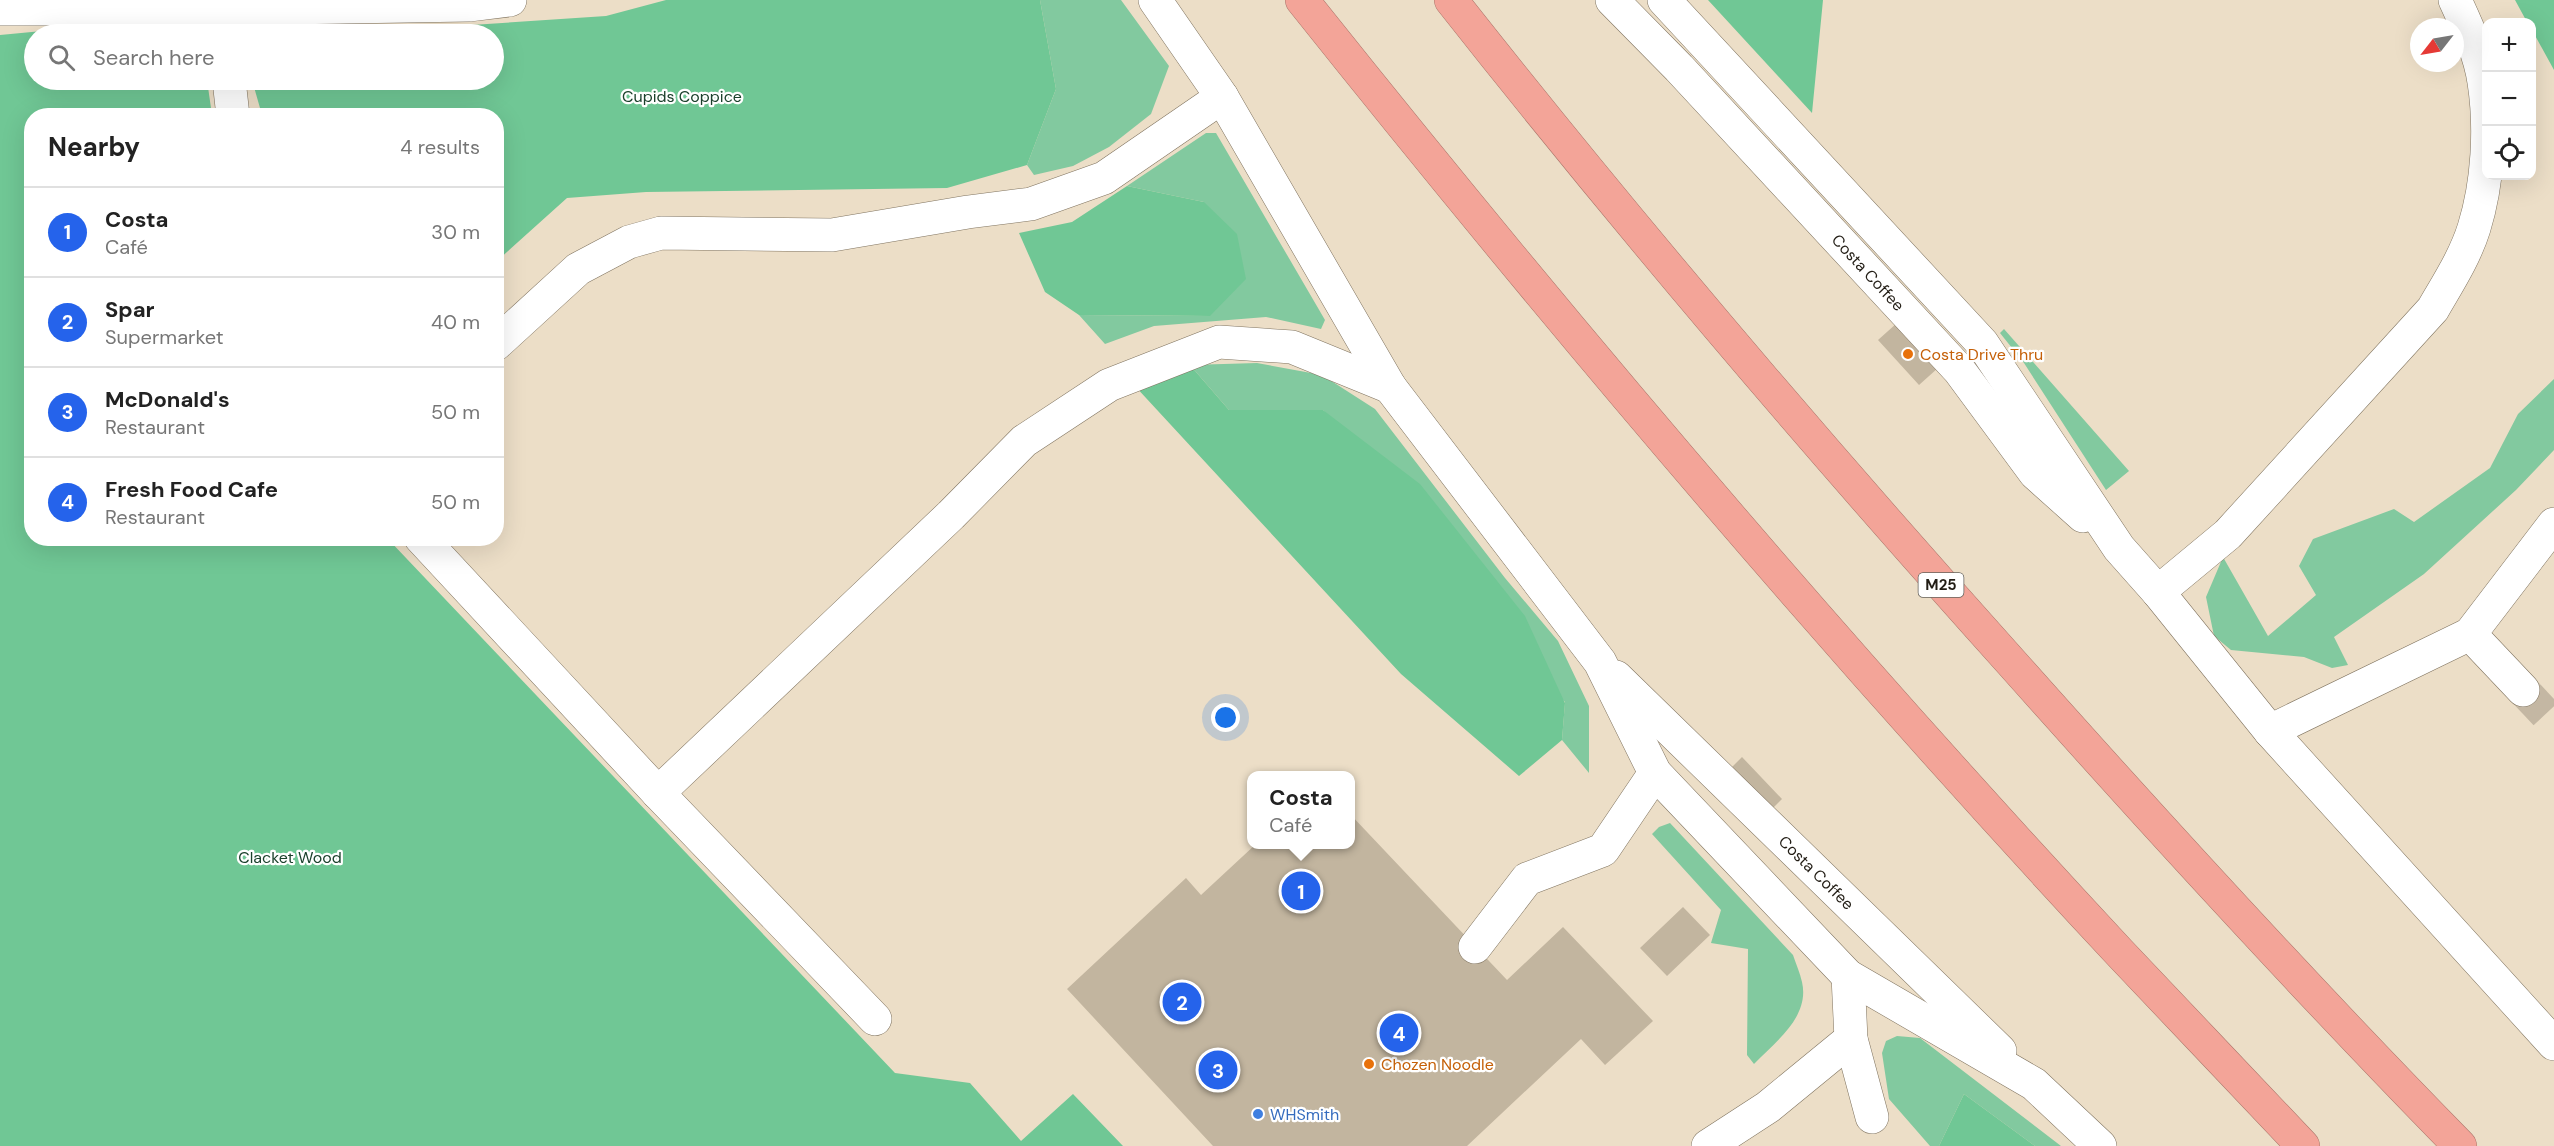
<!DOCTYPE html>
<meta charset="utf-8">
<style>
:root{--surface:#fff;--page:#f2f2f2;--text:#222;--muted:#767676;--line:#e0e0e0;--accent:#2563eb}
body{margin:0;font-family:"DM Sans",sans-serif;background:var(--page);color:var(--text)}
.controls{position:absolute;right:18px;top:18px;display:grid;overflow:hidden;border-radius:12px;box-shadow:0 6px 24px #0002}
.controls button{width:54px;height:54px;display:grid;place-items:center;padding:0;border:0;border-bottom:2px solid var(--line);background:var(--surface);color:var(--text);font:30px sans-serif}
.compass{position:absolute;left:2410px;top:18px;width:54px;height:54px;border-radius:50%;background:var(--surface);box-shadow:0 6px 24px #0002;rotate:239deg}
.you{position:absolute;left:1226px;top:718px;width:21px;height:21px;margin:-15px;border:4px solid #fff;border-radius:50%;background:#1a73e8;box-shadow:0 0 0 9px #1a73e833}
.badge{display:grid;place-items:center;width:39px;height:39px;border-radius:50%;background:var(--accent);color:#fff;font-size:20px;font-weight:700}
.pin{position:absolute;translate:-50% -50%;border:3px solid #fff;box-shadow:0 2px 6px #0006}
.popup{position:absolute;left:1247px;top:771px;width:108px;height:78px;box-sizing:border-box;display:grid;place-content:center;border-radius:12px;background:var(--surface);filter:drop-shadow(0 2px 4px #0005);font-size:20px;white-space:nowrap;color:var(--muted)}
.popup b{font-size:22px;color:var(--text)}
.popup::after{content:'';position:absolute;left:50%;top:100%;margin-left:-12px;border:12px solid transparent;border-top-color:var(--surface)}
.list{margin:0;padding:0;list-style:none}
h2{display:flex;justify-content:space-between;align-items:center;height:78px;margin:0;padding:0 24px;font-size:26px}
h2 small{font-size:20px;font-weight:400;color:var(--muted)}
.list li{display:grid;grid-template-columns:39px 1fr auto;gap:18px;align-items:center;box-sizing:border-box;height:90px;padding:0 24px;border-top:2px solid var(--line)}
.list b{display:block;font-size:22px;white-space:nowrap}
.list p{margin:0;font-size:20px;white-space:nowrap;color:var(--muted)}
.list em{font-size:20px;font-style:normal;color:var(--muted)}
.icon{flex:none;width:33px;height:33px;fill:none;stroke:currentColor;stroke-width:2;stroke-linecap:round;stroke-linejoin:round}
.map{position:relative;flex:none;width:2554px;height:1146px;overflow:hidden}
.search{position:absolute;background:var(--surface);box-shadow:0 6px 24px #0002;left:24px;top:24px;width:480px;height:66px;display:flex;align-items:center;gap:15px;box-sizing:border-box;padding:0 21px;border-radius:33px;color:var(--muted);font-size:22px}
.panel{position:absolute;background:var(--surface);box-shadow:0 6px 24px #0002;left:24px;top:108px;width:480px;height:438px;border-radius:24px}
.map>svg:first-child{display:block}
</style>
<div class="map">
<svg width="2554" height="1146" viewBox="0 0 2554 1146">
<rect width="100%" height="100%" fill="#ecdec7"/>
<path fill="#82c99f" d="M1040 0H1121L1169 66 1151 114 1109 147 1073 166 1034 175 1027 165 1056 89Z
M1206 133H1216L1325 320 1321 329 1266 317 1154 326 1105 344 1079 315 1210 316 1204 202 1127 186Z
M2004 329 2129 471 2106 490 2024 363 2000 333Z
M1257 363 1322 375 1375 409 1505 578 1558 641 1589 706V773L1562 740 1565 702 1323 410H1229L1190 365Z
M2554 379V450L2516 490 2424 574 2334 637 2348 665 2332 668 2304 657 2231 650 2214 636 2206 597 2223 557 2268 636 2316 595 2299 566 2313 539 2394 509 2414 522 2490 468 2518 414Z
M1670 823 1793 955C1796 964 1800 973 1802 982 1810 1017 1776 1041 1754 1064L1747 1055 1748 949 1711 943 1721 910 1652 834 1659 827Z
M1897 1036 1920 1038 2061 1146H2035L1964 1094 1939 1146H1930L1889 1099 1882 1053 1886 1041Z"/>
<path fill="#70c795" d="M666 0H1040L1056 89 1027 165 947 188 646 192 567 198 497 261 496 116 262 115 252 80H494V34H279L292 29 426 28 606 16Z
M1708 0H1823L1812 113Z
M2515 0H2554V70L2532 30V22H2527Z
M74 28 157 29 177 34H34V80H207L212 115 32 116V538L388 539 895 1073 970 1083 1021 1141 1073 1094 1123 1146H0V35Z
M1127 186 1204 202 1237 234 1246 279 1210 316 1079 315 1045 292 1019 233 1072 222Z
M1190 365 1229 410H1323L1420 484 1525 616 1565 703 1562 740 1519 776 1401 674 1134 385Z
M1964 1094 2035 1146H1939Z"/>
<path fill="#c2b59f" d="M1897 323 1938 368 1919 385 1878 340Z
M1742 757 1782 799 1764 817 1723 776Z
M1350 814 1507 980 1563 927 1653 1021 1605 1065 1581 1039 1467 1146H1213L1067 989 1186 878 1201 895 1256 844H1350Z
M1683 907 1710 935 1667 976 1640 948Z"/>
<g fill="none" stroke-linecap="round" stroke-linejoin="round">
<path stroke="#c4b7a3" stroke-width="33" stroke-dasharray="33 16" stroke-linecap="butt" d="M2523 690 2554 723"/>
<g stroke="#807460" stroke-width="34">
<g id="minor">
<path d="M1155 0 1222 97 1390 387 1600 662 1655 773 1848 976 2034 1084 2100 1146"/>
<path id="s1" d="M1612 0 1679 68 1959 370 2035 473 2083 516"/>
<path d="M1664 0 1982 343 2119 548 2158 592 2270 731 2554 1044"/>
<path d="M0 9H219L469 5 510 0"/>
<path d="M229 80 233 116"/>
<path d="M496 344 578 269 629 242 661 233 832 235 968 212 1031 204 1104 178 1222 97"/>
<path d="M421 538 658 793 875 1019"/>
<path d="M2158 592 2228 534 2433 309C2448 283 2465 257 2474 228 2488 183 2491 128 2484 82 2480 54 2467 26 2455 0"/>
<path id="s2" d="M1616 677 2000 1051"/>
<path d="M2523 690 2470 634 2554 524"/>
<path d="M2270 731 2470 634"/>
<path d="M658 793 951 515 1024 441 1109 385 1219 342 1292 347 1390 387"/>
<path d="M1475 947 1527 879 1603 850 1655 773"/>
<path d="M1848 976 1851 1039 1872 1117"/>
<path d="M1708 1146 1768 1107 1851 1039"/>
</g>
</g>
<g stroke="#aa756a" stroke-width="34">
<path id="highway" d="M1302 0C1562 326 1835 647 2119 952 2180 1017 2242 1081 2303 1146
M1451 0C1630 227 1818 447 2011 662 2157 826 2306 989 2460 1146"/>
</g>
<use href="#minor" stroke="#fff" stroke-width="33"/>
<use href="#highway" stroke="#f3a498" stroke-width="33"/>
</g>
<g fill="#e8710a" stroke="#fff" stroke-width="2">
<circle cx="1908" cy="354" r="6"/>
<circle cx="1369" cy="1064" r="6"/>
</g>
<circle fill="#3f7fe0" stroke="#fff" stroke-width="2" cx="1258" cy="1114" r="6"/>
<g text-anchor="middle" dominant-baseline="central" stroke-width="4.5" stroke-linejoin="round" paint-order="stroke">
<rect fill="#fff" stroke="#64615b" stroke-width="1.5" x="1918.5" y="573" width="45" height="24" rx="4.5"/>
<g font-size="15" font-weight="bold" fill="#221d15">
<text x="1941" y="585">M25</text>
</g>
<g font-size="16" fill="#1b412c" stroke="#fff">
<text x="682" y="96">Cupids Coppice</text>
<text x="290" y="857">Clacket Wood</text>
</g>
<g font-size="16" fill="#221d15" stroke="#fff">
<text stroke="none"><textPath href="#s1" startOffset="374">Costa Coffee</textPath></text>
<text stroke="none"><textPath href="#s2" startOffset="280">Costa Coffee</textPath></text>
</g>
<g font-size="16" fill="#c56008" stroke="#fff" text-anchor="start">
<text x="1920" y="354">Costa Drive Thru</text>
<text x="1381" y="1064">Chozen Noodle</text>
</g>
<g font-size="16" fill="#366cbe" stroke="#fff" text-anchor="start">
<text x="1270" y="1114">WHSmith</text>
</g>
</g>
</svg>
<div class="controls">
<button>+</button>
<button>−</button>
<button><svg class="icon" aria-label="locate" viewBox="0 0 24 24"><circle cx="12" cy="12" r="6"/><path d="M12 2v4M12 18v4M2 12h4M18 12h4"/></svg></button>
</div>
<svg class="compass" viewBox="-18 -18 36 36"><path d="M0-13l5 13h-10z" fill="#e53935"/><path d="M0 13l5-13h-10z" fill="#767676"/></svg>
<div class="you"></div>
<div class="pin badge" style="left:1301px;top:891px">1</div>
<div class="popup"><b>Costa</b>Café</div>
<div class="pin badge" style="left:1182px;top:1002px">2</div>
<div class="pin badge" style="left:1218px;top:1070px">3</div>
<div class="pin badge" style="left:1399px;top:1033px">4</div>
<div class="search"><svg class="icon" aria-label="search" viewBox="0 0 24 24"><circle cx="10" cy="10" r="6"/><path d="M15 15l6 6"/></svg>Search here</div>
<section class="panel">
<h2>Nearby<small>4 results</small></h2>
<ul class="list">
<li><span class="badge">1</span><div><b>Costa</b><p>Café</p></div><em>30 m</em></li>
<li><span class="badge">2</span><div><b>Spar</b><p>Supermarket</p></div><em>40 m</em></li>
<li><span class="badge">3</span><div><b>McDonald's</b><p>Restaurant</p></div><em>50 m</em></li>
<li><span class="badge">4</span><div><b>Fresh Food Cafe</b><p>Restaurant</p></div><em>50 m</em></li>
</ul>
</section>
</div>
